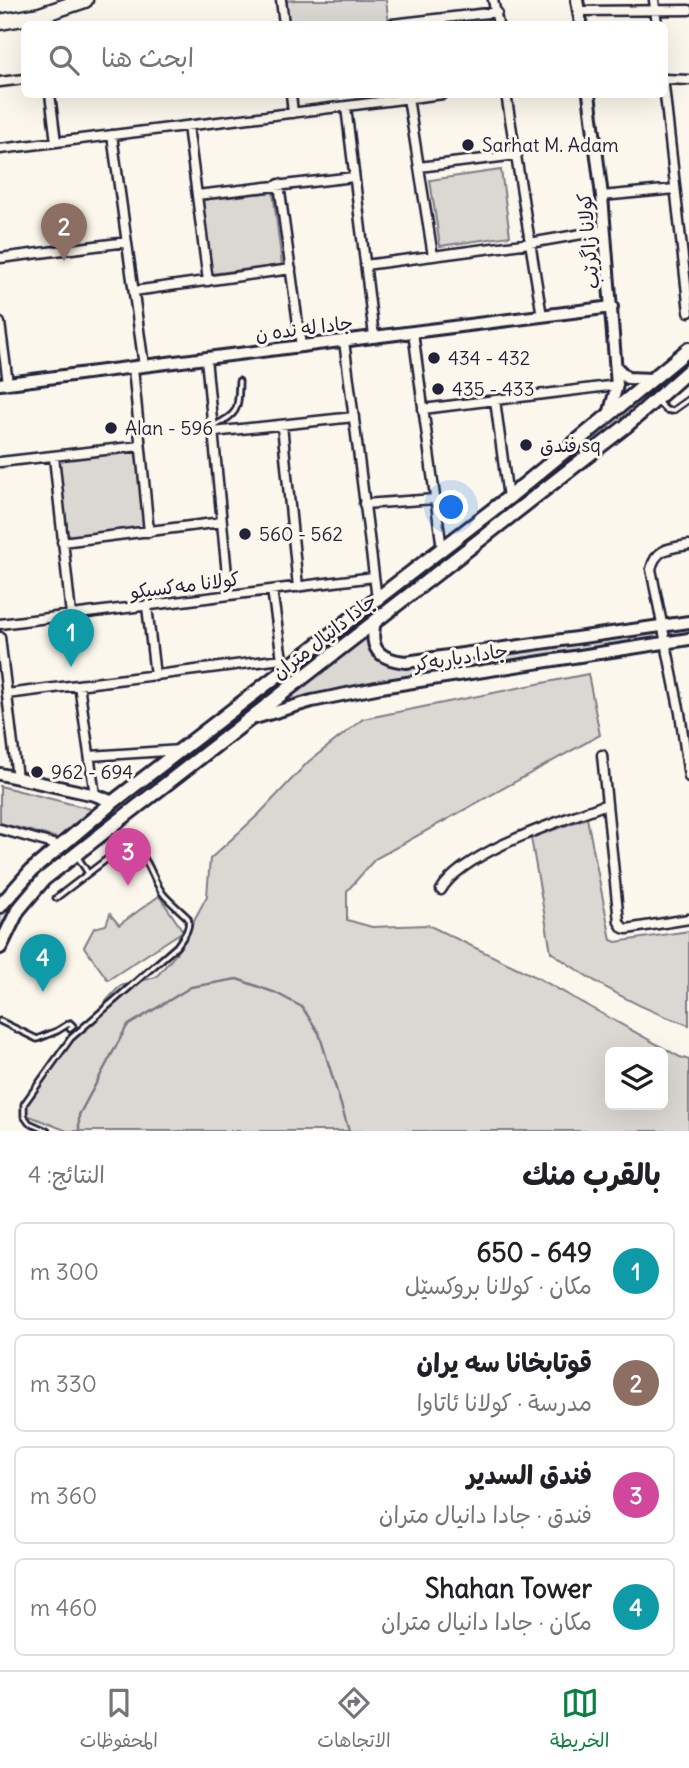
<!DOCTYPE html>
<html lang="ar">
<meta charset="utf-8">
<style>
:root{--surface:#fff;--page:#f6f6f6;--text:#202124;--muted:#757577;--line:#e0e0e0;--accent:#0b8043}
body{margin:0;font-family:Delius,"Playpen Sans Arabic",sans-serif;background:var(--page);color:var(--text);direction:rtl}
.controls{position:absolute;right:21px;bottom:21px;display:grid;overflow:hidden;border-radius:10px;box-shadow:0 7px 28px #0002}
.controls button{width:63px;height:63px;display:grid;place-items:center;padding:0;border:0;border-bottom:2px solid var(--line);background:var(--surface);color:var(--text);font:35px sans-serif}
.you{position:absolute;left:452px;top:508px;width:24px;height:24px;margin:-18px;border:5px solid #fff;border-radius:50%;background:#1a73e8;box-shadow:0 0 0 10px #1a73e833}
.badge{display:grid;place-items:center;width:46px;height:46px;border-radius:50%;background:var(--accent);color:#fff;font-size:23px;font-weight:700}
.pin{position:absolute;translate:-50% -58px;filter:drop-shadow(0 2px 4px #0008)}
.pin::after{content:'';position:absolute;top:37px;width:24px;height:21px;background:inherit;clip-path:polygon(0 0,100% 0,50% 100%)}
.list{margin:0;padding:0;list-style:none}
h2{display:flex;justify-content:space-between;align-items:center;height:91px;margin:0;padding:0 28px;font-size:30px}
h2 small{font-size:23px;font-weight:400;color:var(--muted)}
.list li{display:grid;grid-template-columns:46px 1fr auto;gap:21px;align-items:center;box-sizing:border-box;height:98px;margin:0 14px 14px;padding:0 14px;border:2px solid var(--line);border-radius:10px}
.list b{display:block;font-size:26px;white-space:nowrap}
.list p{margin:0;font-size:23px;white-space:nowrap;color:var(--muted)}
.list em{font-size:23px;font-style:normal;color:var(--muted)}
.icon{flex:none;width:38px;height:38px;fill:none;stroke:currentColor;stroke-width:2;stroke-linecap:round;stroke-linejoin:round}
.map{position:relative;flex:none;width:689px;height:1131px;overflow:hidden;direction:ltr}
.search{position:absolute;background:var(--surface);box-shadow:0 7px 28px #0002;left:21px;right:21px;top:21px;height:77px;display:flex;align-items:center;gap:18px;box-sizing:border-box;padding:0 24px;border-radius:10px;color:var(--muted);font-size:26px}
.sheet{height:539px;background:var(--surface)}
nav{display:flex;justify-content:space-around;align-items:center;box-sizing:border-box;height:98px;border-top:2px solid var(--line);background:var(--surface);font-size:19px;color:var(--muted)}
nav a{display:grid;justify-items:center;gap:4px}
nav .on{color:var(--accent)}
.map>svg:first-child{display:block}
</style>
<div class="map">
<svg width="689" height="1131" viewBox="0 0 689 1131">
<rect width="100%" height="100%" fill="#fbf7ec"/>
<filter id="ink" filterUnits="userSpaceOnUse"><feTurbulence type="fractalNoise" baseFrequency=".0143" numOctaves="2"/><feDisplacementMap in="SourceGraphic" scale="14" xChannelSelector="R" yChannelSelector="G"/><feConvolveMatrix kernelMatrix="1 2 1 2 8 2 1 2 1" color-interpolation-filters="sRGB"/></filter>
<g filter="url(#ink)">
<path fill="#dbd8d3" stroke="#7e7d87" stroke-width="2" fill-rule="evenodd" d="M297 0H386L389 24H284L283 1Z
M501 170 510 236 440 246 430 180Z
M273 192 282 265 210 274 202 200Z
M689 351V367L670 386 45 877 0 945V910L45 860Z
M140 446 149 532 62 542 54 457Z
M375 621 373 643 395 661 689 622V639L381 687 242 723Z
M588 674 600 735 375 859 347 891V920L372 927 428 925 536 977 680 1057 689 1060V1131H67L22 1113 66 1040 98 1010 120 986 156 977 176 954 207 896 210 859 259 814 308 762 363 719ZM610 1052H663V1105H610Z
M0 786 95 810 61 839 0 823Z
M587 818 611 940 616 942 689 931V1025C639 1009 594 983 551 952L531 838Z
M159 896 183 931 108 980 84 947 94 928 106 925 110 914 119 925Z"/>
<g fill="none" stroke-linecap="round" stroke-linejoin="round">
<path stroke="#787681" stroke-width="2.5" d="M79 1131V1115L127 1026 191 987 237 979 276 993 302 1007 319 1033 349 1131"/>
<g stroke="#22223b" stroke-width="9">
<path id="lane" d="M657 401 666 410 672 411 689 399
M215 425C240 414 238 407 239 381
M77 856 88 873
M0 1021 37 1039 57 1031 70 1023 73 1026 70 1029
M47 1131 29 1123 24 1116V1104L71 1038 177 946C183 937 191 929 188 918 180 910 171 903 164 895 150 878 149 848 124 846L56 898"/>
</g>
<g stroke="#22223b" stroke-width="13">
<path id="street" d="M281 0 284 24
M493 0 498 24
M654 0 657 24
M579 11 689 10
M392 24 497 12
M664 79 689 80
M0 82 24 79
M664 86 689 312
M50 94 56 142
M291 94 293 113
M506 94 542 316
M408 98 433 256
M346 107 374 336
M188 126 208 281
M112 135 144 366
M0 149 443 94
M419 167 517 155
M279 184 301 346
M197 195 354 177
M602 196 675 189
M0 258 127 242
M365 265 530 243 605 230
M134 291 291 269
M0 323 8 383
M413 332 442 549
M344 341 377 599
M206 358 229 595
M133 368 149 532
M495 400 508 498
M423 409 617 385
M282 425 298 587
M213 432 354 417
M54 457 71 615
M0 462 140 446
M364 504 435 499
M62 542 222 522
M689 545C670 548 656 548 651 569L680 713 689 777
M272 590 282 659
M147 606 155 676
M0 624 374 577
M0 637 17 778
M79 685 95 795
M7 694 282 659 290 668
M602 755 619 922 623 928 627 929 689 919
M90 756 181 750
M0 829 60 846
M441 890C464 851 564 820 607 804"/>
</g>
<g stroke="#22223b" stroke-width="16">
<path id="secondary" d="M577 0 581 24
M589 94 602 196 617 385 609 415
M616 367 627 378 652 379
M0 384 612 307
M375 621C369 649 378 659 406 662L689 622
M255 718 312 701 381 687 689 639
M0 774 95 795 113 802"/>
</g>
<g stroke="#22223b" stroke-width="18">
<path id="primary" d="M0 906 31 871 113 802 508 498 689 349
M0 947 18 910 44 879 626 426 689 370"/>
</g>
<g stroke="#22223b" stroke-width="19">
<path id="highway" d="M0 22 40 15 85 0"/>
</g>
<use href="#lane" stroke="#fbf7ec" stroke-width="3.5"/>
<use href="#street" stroke="#fbf7ec" stroke-width="8"/>
<use href="#secondary" stroke="#fbf7ec" stroke-width="10"/>
<use href="#primary" stroke="#fbf7ec" stroke-width="12"/>
<use href="#highway" stroke="#fbf7ec" stroke-width="14"/>
</g>
</g>
<g fill="#22223b" stroke="#fbf7ec" stroke-width="2.5">
<circle cx="468" cy="145" r="7"/>
<circle cx="434" cy="358" r="7"/>
<circle cx="438" cy="389" r="7"/>
<circle cx="111" cy="428" r="7"/>
<circle cx="526" cy="445" r="7"/>
<circle cx="245" cy="534" r="7"/>
<circle cx="37" cy="772" r="7"/>
</g>
<g text-anchor="middle" dominant-baseline="central" stroke-width="6" stroke-linejoin="round" paint-order="stroke">
<g font-size="19" fill="#22223b" stroke="#fbf7ec" text-anchor="start">
<text x="482" y="145">Sarhat M. Adam</text>
<text x="448" y="358">434 - 432</text>
<text x="452" y="389">435 - 433</text>
<text x="125" y="428">Alan - 596</text>
<text x="540" y="445">فندق sq</text>
<text x="259" y="534">560 - 562</text>
<text x="51" y="772">962 - 694</text>
</g>
<g font-size="19" fill="#22223b" stroke="#fbf7ec">
<text transform="translate(588 241) rotate(-95)">كولانا زاگرێب</text>
<text transform="translate(304 328) rotate(-7)">جادا له نده ن</text>
<text transform="translate(185 585) rotate(-7)">كولانا مەکسیکو</text>
<text transform="translate(324 636) rotate(-38)">جادا دانيال متران</text>
<text transform="translate(461 657) rotate(-9)">جادا دیاربه‌كر</text>
</g>
</g>
</svg>
<div class="controls">
<button><svg class="icon" aria-label="layers" viewBox="0 0 24 24"><path d="M12 4l9 5-9 5-9-5zM3 14l9 5 9-5"/></svg></button>
</div>
<div class="you"></div>
<div class="pin badge" style="left:71px;top:667px;background:#0f9aa8">1</div>
<div class="pin badge" style="left:64px;top:261px;background:#8d6e63">2</div>
<div class="pin badge" style="left:128px;top:886px;background:#d1479c">3</div>
<div class="pin badge" style="left:43px;top:992px;background:#0f9aa8">4</div>
<div class="search"><svg class="icon" aria-label="search" viewBox="0 0 24 24"><circle cx="10" cy="10" r="6"/><path d="M15 15l6 6"/></svg>ابحث هنا</div>
</div>
<section class="sheet">
<h2>بالقرب منك<small>النتائج: 4</small></h2>
<ul class="list">
<li><span class="badge" style="background:#0f9aa8">1</span><div><b>649 - 650</b><p>مكان · كولانا بروکسێل</p></div><em>300 m</em></li>
<li><span class="badge" style="background:#8d6e63">2</span><div><b>قوتابخانا سه يران</b><p>مدرسة · كولانا ئاتاوا</p></div><em>330 m</em></li>
<li><span class="badge" style="background:#d1479c">3</span><div><b>فندق السدير</b><p>فندق · جادا دانيال متران</p></div><em>360 m</em></li>
<li><span class="badge" style="background:#0f9aa8">4</span><div><b>Shahan Tower</b><p>مكان · جادا دانيال متران</p></div><em>460 m</em></li>
</ul>
</section>
<nav>
<a class="on"><svg class="icon" aria-label="map" viewBox="0 0 24 24"><path d="M3 6l6-2 6 2 6-2v14l-6 2-6-2-6 2zM9 4v14M15 6v14"/></svg>الخريطة</a>
<a><svg class="icon" aria-label="directions" viewBox="0 0 24 24"><path d="M12 3l9 9-9 9-9-9zM9 14v-3h6M13 9l2 2-2 2"/></svg>الاتجاهات</a>
<a><svg class="icon" aria-label="saved" viewBox="0 0 24 24"><path d="M7 4h10v16l-5-4-5 4z"/></svg>المحفوظات</a>
</nav>
